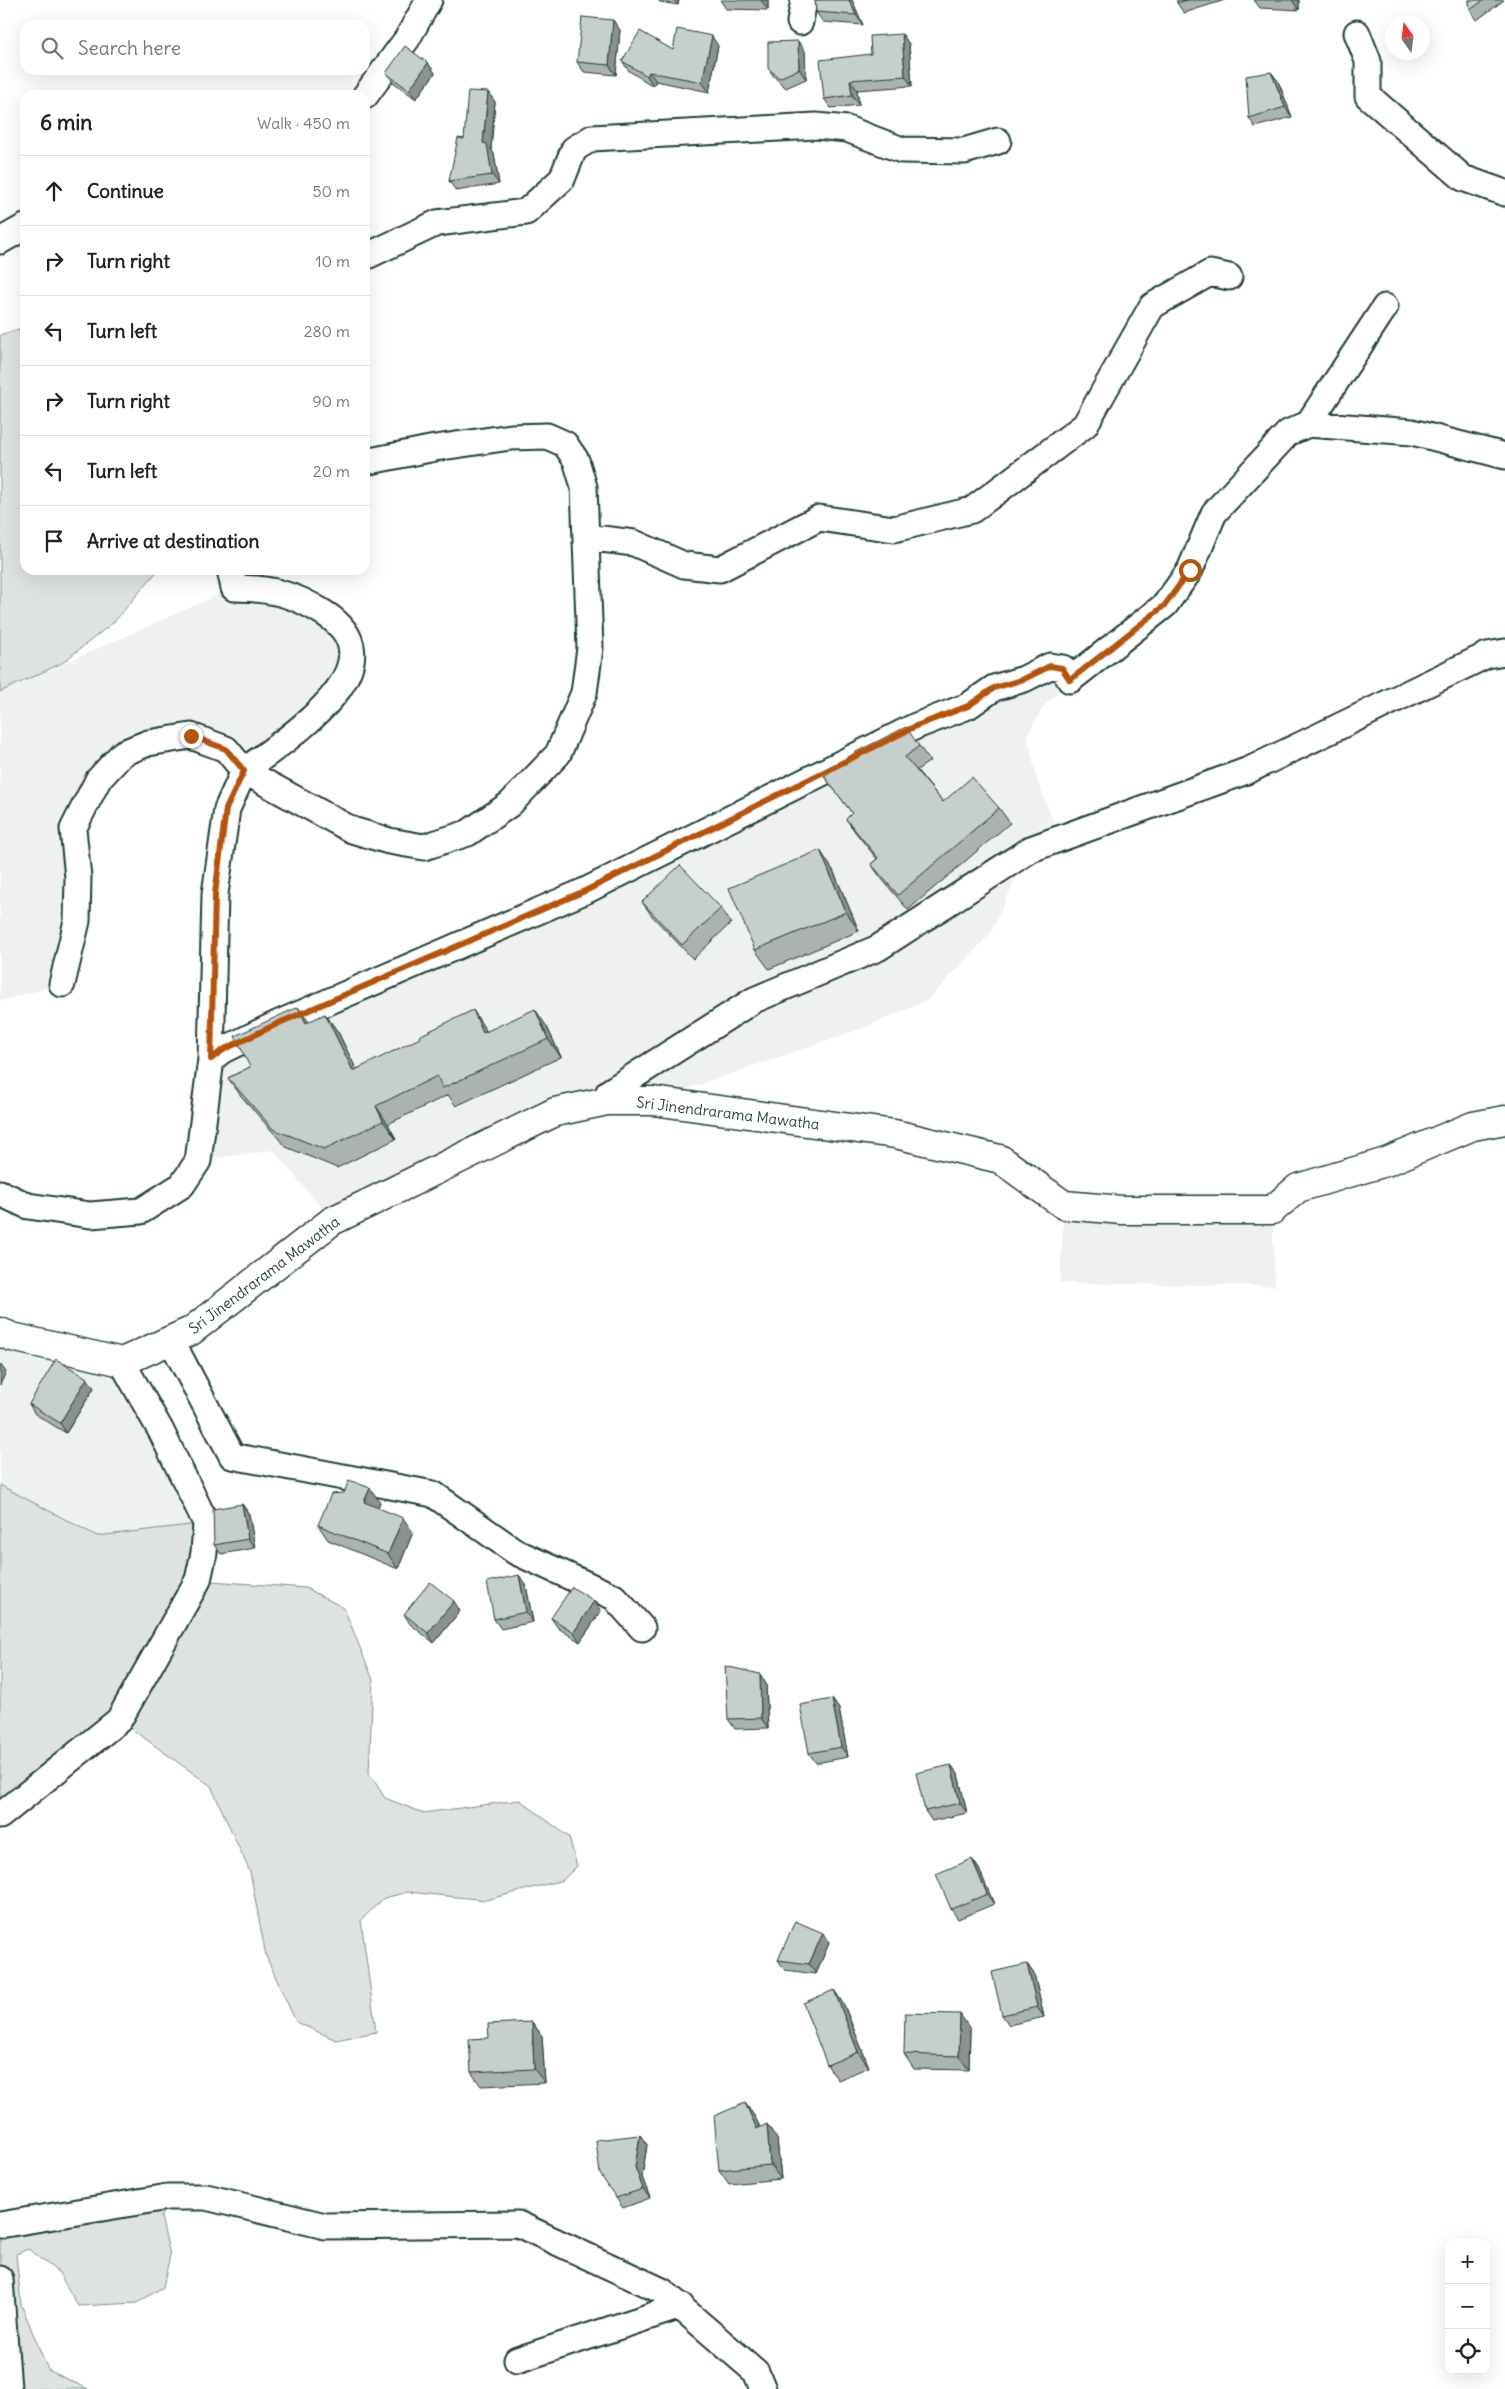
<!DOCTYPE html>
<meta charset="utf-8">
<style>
:root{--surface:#fff;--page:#f6f6f6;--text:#222;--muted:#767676;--line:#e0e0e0}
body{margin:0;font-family:Delius,sans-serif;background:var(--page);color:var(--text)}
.controls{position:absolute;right:15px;bottom:15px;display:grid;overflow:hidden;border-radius:10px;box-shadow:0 5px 20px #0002}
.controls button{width:45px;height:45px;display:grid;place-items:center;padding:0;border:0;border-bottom:1px solid var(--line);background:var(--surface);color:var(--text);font:25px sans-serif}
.compass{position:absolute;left:1385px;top:15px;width:45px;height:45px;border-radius:50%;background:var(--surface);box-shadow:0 5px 20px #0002;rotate:346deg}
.stop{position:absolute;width:15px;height:15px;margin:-11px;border:4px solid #b45309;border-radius:50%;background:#fff}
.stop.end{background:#b45309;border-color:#fff;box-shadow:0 1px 5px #0008}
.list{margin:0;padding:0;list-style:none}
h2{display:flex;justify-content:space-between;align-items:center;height:65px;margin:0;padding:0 20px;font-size:21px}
h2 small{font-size:16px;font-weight:400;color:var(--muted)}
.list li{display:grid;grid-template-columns:32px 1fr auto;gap:15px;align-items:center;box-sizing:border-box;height:70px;padding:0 20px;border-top:1px solid var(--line)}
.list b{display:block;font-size:19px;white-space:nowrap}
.list em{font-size:16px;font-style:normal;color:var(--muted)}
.icon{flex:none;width:28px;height:28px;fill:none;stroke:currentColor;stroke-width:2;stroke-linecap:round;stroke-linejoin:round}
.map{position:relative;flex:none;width:1505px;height:2389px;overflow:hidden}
.search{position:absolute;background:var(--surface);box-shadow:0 5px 20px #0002;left:20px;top:20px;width:350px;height:55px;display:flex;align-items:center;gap:12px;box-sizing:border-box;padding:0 18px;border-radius:15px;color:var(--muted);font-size:19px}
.panel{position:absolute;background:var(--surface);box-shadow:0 5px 20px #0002;left:20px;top:90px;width:350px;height:485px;border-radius:15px}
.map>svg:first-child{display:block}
</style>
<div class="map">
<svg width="1505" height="2389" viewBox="0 0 1505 2389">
<rect width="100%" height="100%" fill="#fff"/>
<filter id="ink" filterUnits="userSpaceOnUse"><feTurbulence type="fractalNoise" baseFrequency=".02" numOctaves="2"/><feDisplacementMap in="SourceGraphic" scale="10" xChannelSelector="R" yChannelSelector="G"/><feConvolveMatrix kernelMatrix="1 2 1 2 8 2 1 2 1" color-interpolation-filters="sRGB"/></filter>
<g filter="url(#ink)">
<path fill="#eef1f0" d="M234 588 337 621 346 678 244 771 191 736 123 753 73 829 62 984 0 1001V692Z
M1050 666 1070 680 1045 705 1027 735 1037 779 1062 845 1024 861 990 934 928 1000 863 1028 653 1101 555 1112 332 1221 273 1150 198 1161 211 1059Z
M1064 1205 1272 1210 1275 1286 1060 1283Z
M0 1332 122 1362 206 1523 97 1536 0 1485Z"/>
<path fill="#dee3e2" stroke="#7e908b" d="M25 327V570H158L114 622 62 663 0 692V335Z
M0 1485 97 1536 206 1523 198 1580 306 1588 344 1608 373 1680 369 1773 385 1798 423 1813 520 1800 569 1837 577 1866 563 1880 486 1900 408 1892 384 1898 361 1920 376 2032 336 2040 296 2022 266 1956 250 1872 211 1786 119 1720 0 1816Z
M168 2197 161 2217 170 2255 163 2287 137 2303 78 2306 59 2273 28 2249 16 2254 21 2304 48 2370 88 2389H8L0 2279V2225Z"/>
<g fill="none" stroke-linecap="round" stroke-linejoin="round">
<g stroke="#1f3d34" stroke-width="29">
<path id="street" d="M800 22 804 0
M1357 33 1368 61V96L1463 178 1505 193
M365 96 407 39 429 0
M0 241 25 227
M365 257 437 223 526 212 562 179 574 149 592 138 816 126 847 129 902 150 964 151 998 141
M1308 424 1385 307
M586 537 634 543 684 565 720 569 819 518 894 529 972 510 1085 425 1152 306 1210 273 1229 277
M62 984 77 921 78 877 73 829 98 780 123 753 148 743 191 736 226 749 244 771C284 740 406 665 324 613 294 594 270 588 234 588L230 570
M211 1059 223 1050 279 1023 587 890 916 726 968 706 994 688 1024 679 1050 666 1063 668 1070 680 1165 605 1190 570 1214 513 1288 433 1308 424 1412 432 1505 456
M607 1101 609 1092 754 1000 878 948 1031 849 1249 770 1487 655 1505 652
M0 1193 28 1206 90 1215 141 1211 182 1185 198 1161 211 1059 215 894 227 809 244 771 352 830 389 841 424 847 468 833 510 804 558 754 584 693 590 648 584 487 576 460 565 444 547 436 511 437 435 448 365 462
M171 1340 232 1456 433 1494 516 1552 614 1597 642 1628
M0 1816 119 1720 198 1580 204 1553 206 1523 161 1431 122 1362
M0 2225 168 2197H206L325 2226 518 2224 662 2291 756 2372 763 2389
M0 2279 8 2389
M517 2360 681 2306"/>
</g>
<g stroke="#1f3d34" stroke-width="31">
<path id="secondary" d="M0 1332 12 1337 122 1362 191 1331 332 1221 555 1112 607 1101H653L895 1134 1000 1159 1064 1205 1122 1210H1272L1298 1188 1386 1162 1473 1126 1505 1120"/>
</g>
<use href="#street" stroke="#fff" stroke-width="25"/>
<use href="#secondary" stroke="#fff" stroke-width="28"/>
</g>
<path fill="#abb2af" stroke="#1f3d34" d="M658 0H679L678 5 660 2Z
M720 0H768V10L726 9Z
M815 0H852L863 25 823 22 816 12Z
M1177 0H1225L1184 13 1177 3Z
M1254 0H1299V10L1260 8Z
M1469 0H1504L1477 20 1470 10Z
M620 30 616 75 584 72 577 62Z
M902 34 909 44 912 86 857 90 859 105 831 108 824 99 871 54Z
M718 46 709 92 656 81 653 86 629 71 622 61 673 50Z
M805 51 806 79 786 88 775 78 768 68Z
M428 63 435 73 416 99 393 82 386 73Z
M1271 72 1278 81 1292 117 1255 127 1249 118Z
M488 92 495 102 491 149 494 154 499 184 456 191 449 181 464 139Z
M919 746 930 761 917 770 943 802 999 808 1010 823 908 910 881 878 871 864 877 859 856 833 846 819 852 813 824 776Z
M833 870 859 931 769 969 755 950Z
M642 902 721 908 731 923 693 959 652 916Z
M325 1014 338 1032 356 1069 485 1029 487 1032 547 1027 561 1057 456 1106 448 1095 388 1124 396 1139 337 1168 286 1147 241 1096 228 1078 250 1067 309 1022Z
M94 1388 66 1433 35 1414 29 1404Z
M380 1502 378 1507 413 1532 398 1569 328 1540 318 1525Z
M242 1504 249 1514 255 1548 221 1554 214 1545Z
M519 1575 526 1585 533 1622 501 1629 494 1619Z
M460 1611 434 1643 410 1624 404 1614Z
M601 1611 580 1642 558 1628 551 1618Z
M760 1674 766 1684 768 1728 735 1729 728 1719Z
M832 1699 839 1709 848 1757 816 1763 809 1753Z
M951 1765 958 1774 967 1813 932 1821 925 1811Z
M972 1859 979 1869 994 1904 958 1919 951 1909Z
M829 1943 816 1974 785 1970 778 1960Z
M1027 1964 1034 1974 1044 2017 1009 2025 1002 2015Z
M834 1990 844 2005 869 2067 838 2080 827 2065Z
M532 2022 542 2036 545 2083 481 2086 471 2072 489 2038Z
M970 2029 969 2070 914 2069 904 2054Z
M745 2103 755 2117 760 2127 777 2139 781 2179 729 2184 719 2170Z
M640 2135 647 2145 642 2177 650 2198 623 2208 616 2198Z"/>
<path fill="#8b918f" stroke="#1f3d34" d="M674 0H679L678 5Z
M761 0H768V10Z
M849 0H852L863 25 856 15Z
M1292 0H1299V10Z
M613 20 620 30 616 75 609 65Z
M902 34 909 44 912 86 905 76Z
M712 36 718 46 709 92 702 82Z
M798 41 805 51 806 79 799 69Z
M428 63 435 73 416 99 409 90Z
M649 72 656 81 653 86 647 76Z
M1271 72 1278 81 1292 117 1285 107Z
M850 80 857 90 859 105 852 95Z
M488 92 495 102 491 149 494 154 499 184 492 175 483 143Z
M820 850 833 870 859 931 846 912Z
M298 1007 311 1025 306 1023Z
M535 1009 547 1027 561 1057 548 1039Z
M473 1010 485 1029 496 1052 483 1033Z
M325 1014 338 1032 366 1089 353 1071Z
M376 1106 388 1124 396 1139 383 1121Z
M0 1364 6 1372 0 1385Z
M87 1378 94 1388 66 1433 60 1423Z
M370 1488 380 1502 374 1516 364 1502Z
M242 1504 249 1514 255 1548 248 1539Z
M403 1518 413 1532 398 1569 388 1554Z
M519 1575 526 1585 533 1622 526 1612Z
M454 1601 460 1611 434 1643 428 1633Z
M594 1601 601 1611 580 1642 574 1632Z
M760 1674 766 1684 768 1728 761 1718Z
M832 1699 839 1709 848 1757 841 1747Z
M951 1765 958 1774 967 1813 960 1803Z
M972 1859 979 1869 994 1904 987 1894Z
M823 1933 829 1943 816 1974 809 1964Z
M1027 1964 1034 1974 1044 2017 1037 2007Z
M834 1990 844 2005 869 2067 858 2052Z
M960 2014 970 2029 969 2070 959 2056Z
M532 2022 542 2036 545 2083 534 2069Z
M745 2103 755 2117 767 2143 757 2129Z
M767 2124 777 2139 781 2179 770 2165Z
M640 2135 647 2145 642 2177 650 2198 643 2189 635 2167Z"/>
<path fill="#c7cfcc" stroke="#1f3d34" d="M815 0H849L856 15 816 12Z
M1177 0H1187L1177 3Z
M1469 0H1484L1470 10Z
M582 17 613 20 609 65 577 62Z
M677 29 712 36 702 82 649 72 647 76 622 61 640 31 673 50Z
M902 34 905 76 850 80 852 95 824 99 820 60 871 54 870 36Z
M798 41 799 69 779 78 768 68V42Z
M405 46 428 63 409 90 386 73Z
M1271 72 1285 107 1249 118 1246 76Z
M468 91 488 92 483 143 487 144 492 175 449 181 458 138 464 139Z
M906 727 919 746 905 757 943 802 972 777 999 808 898 895 871 864 878 858 846 819 852 813 824 776 856 752Z
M820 850 846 912 755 950 729 888Z
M680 865 721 908 682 945 642 902Z
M298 1007 306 1023 325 1014 353 1071 420 1038 419 1036 473 1010 483 1033 535 1009 548 1039 443 1088 437 1076 376 1106 383 1121 324 1149 273 1129 228 1078 250 1067 235 1036Z
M56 1359 87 1378 60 1423 29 1404Z
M349 1480 370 1488 364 1502 403 1518 388 1554 318 1525 331 1494 344 1493Z
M242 1504 248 1539 214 1545 213 1509Z
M519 1575 526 1612 494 1619 487 1582Z
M430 1582 454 1601 428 1633 404 1614Z
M572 1587 594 1601 574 1632 551 1618Z
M725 1666 760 1674 761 1718 728 1719Z
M832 1699 841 1747 809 1753 800 1705Z
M951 1765 960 1803 925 1811 916 1773Z
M972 1859 987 1894 951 1909 936 1874Z
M795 1921 823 1933 809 1964 778 1960Z
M1027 1964 1037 2007 1002 2015 992 1972Z
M834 1990 858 2052 827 2065 803 2003Z
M905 2013 960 2014 959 2056 904 2054Z
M532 2022 534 2069 471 2072 469 2039 489 2038 488 2024Z
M745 2103 757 2129 767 2124 770 2165 719 2170 714 2116Z
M640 2135 635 2167 643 2189 616 2198 600 2174 596 2140Z"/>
</g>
<g fill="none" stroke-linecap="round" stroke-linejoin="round" filter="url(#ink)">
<path stroke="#b45309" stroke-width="6" d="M191 736 226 749 244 771 226 809 215 894 211 1059 223 1050 279 1023 587 890 916 726 968 706 994 688 1024 679 1050 666 1062 668 1070 680 1165 605 1190 570"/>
</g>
<g text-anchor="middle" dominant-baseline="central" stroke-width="4.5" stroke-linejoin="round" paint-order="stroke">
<g font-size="15" fill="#1f3d34" stroke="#fff">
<text transform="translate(728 1113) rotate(7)">Sri Jinendrarama Mawatha</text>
<text transform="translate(264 1275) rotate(-37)">Sri Jinendrarama Mawatha</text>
</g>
</g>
</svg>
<div class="controls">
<button>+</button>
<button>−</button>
<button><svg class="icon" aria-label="locate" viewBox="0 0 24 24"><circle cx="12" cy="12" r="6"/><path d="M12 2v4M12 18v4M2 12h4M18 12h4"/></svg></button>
</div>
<svg class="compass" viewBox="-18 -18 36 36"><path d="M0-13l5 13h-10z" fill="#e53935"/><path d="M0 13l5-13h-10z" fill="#767676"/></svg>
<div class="stop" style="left:1190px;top:570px"></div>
<div class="stop end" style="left:191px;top:736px"></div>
<div class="search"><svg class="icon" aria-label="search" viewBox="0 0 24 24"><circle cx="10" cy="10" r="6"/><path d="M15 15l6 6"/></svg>Search here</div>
<section class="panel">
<h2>6 min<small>Walk · 450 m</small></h2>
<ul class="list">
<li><svg class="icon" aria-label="ahead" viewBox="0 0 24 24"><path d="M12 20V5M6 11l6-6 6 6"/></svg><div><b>Continue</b></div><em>50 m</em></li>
<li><svg class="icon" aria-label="right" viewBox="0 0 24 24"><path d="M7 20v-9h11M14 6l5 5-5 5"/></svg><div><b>Turn right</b></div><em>10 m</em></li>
<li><svg class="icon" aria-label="left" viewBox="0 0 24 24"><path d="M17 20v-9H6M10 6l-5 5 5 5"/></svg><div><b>Turn left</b></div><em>280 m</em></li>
<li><svg class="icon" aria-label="right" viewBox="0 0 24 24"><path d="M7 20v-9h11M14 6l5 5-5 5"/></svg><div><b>Turn right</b></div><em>90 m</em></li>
<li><svg class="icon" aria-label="left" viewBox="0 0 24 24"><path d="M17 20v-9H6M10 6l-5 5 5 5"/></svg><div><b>Turn left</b></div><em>20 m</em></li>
<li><svg class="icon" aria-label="arrive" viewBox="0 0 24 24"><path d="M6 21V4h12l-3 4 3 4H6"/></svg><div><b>Arrive at destination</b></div></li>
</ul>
</section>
</div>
